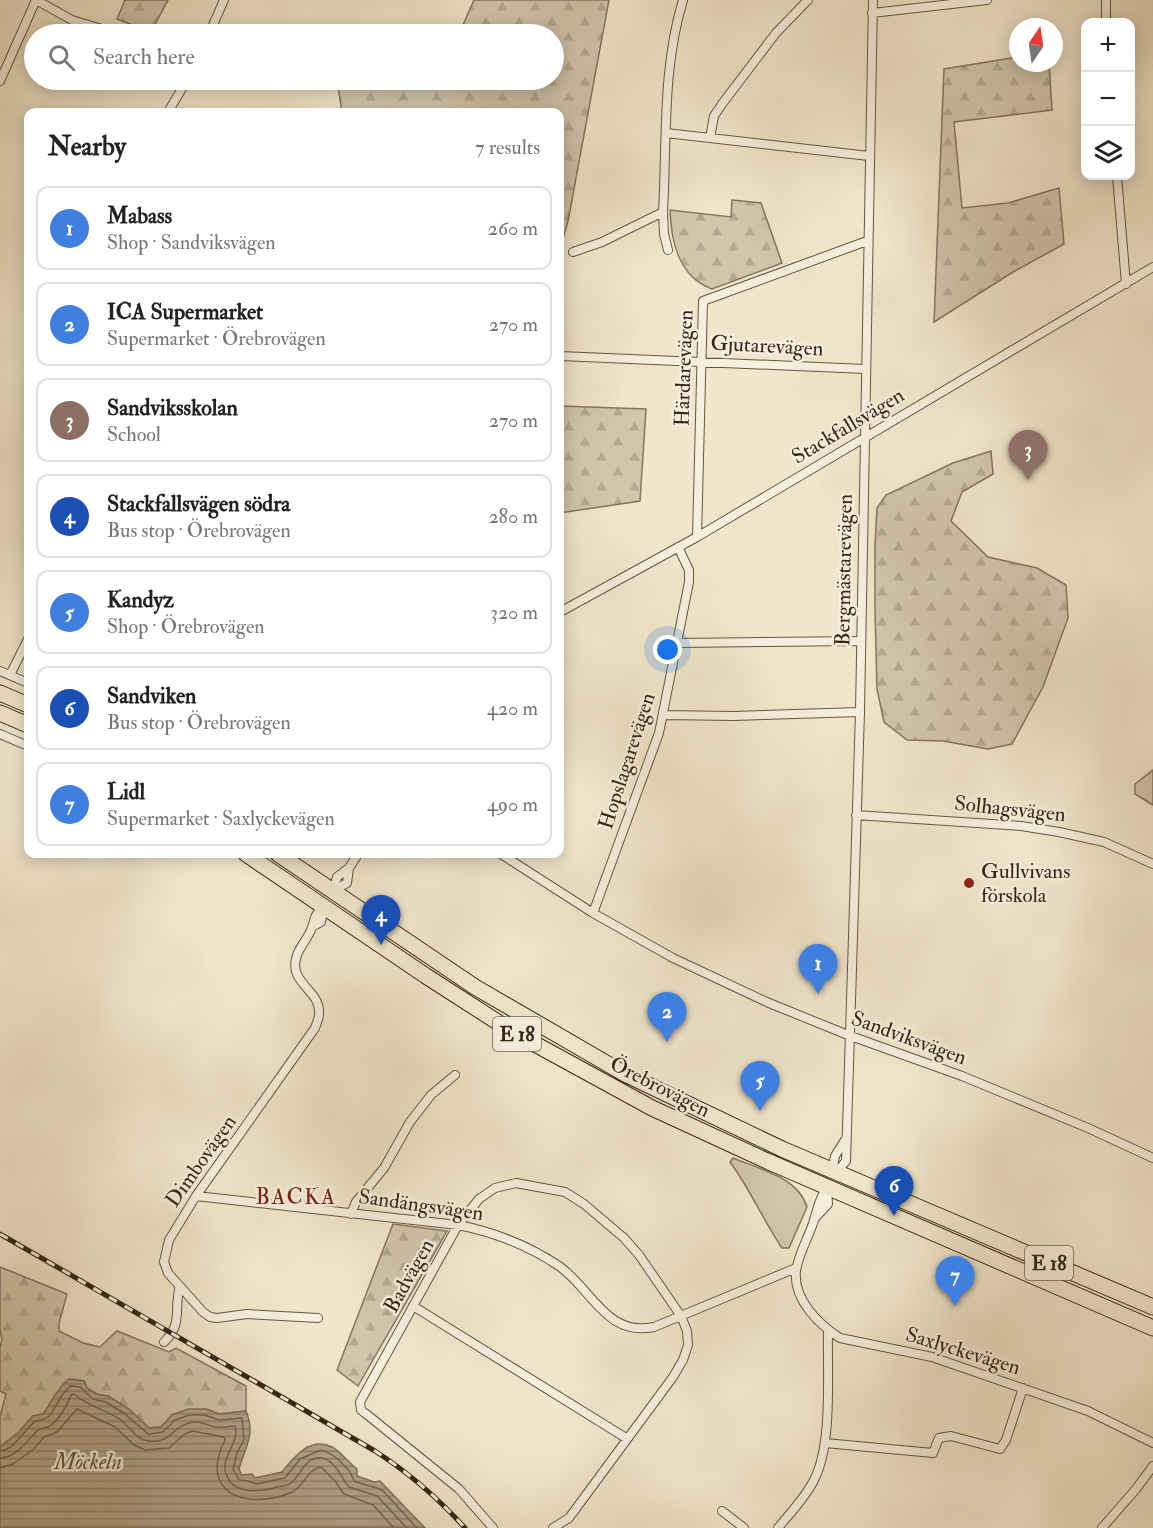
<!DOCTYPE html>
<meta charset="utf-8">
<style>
:root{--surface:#fff;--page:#f6f6f6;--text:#222;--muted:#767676;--line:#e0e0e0;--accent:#111827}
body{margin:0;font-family:"IM FELL Double Pica",serif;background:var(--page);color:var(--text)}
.controls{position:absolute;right:18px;top:18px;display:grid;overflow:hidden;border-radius:12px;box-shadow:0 3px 15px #0003}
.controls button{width:54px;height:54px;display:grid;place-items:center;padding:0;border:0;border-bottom:2px solid var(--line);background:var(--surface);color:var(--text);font:30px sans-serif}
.compass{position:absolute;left:1009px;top:18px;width:54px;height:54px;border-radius:50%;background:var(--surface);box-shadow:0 3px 15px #0003;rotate:13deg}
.you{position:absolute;left:668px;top:650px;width:21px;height:21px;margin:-15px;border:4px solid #fff;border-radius:50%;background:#1a73e8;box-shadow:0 0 0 9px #1a73e833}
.badge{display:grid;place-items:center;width:39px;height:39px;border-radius:50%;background:var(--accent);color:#fff;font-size:20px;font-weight:700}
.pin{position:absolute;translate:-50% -50px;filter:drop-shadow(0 2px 3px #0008)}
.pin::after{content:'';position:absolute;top:32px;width:21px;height:18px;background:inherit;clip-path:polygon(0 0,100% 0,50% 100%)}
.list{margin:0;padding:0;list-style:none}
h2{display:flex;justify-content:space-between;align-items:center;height:78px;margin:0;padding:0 24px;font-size:26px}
h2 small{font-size:20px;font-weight:400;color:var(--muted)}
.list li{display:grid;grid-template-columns:39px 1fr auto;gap:18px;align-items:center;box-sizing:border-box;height:84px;margin:0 12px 12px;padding:0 12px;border:2px solid var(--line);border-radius:12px}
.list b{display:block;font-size:22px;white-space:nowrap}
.list p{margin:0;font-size:20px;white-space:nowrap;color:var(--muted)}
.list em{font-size:20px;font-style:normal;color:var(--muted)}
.icon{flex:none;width:33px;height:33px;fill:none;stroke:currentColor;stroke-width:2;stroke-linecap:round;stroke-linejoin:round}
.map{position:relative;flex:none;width:1153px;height:1528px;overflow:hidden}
.search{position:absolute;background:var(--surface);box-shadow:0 3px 15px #0003;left:24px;top:24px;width:540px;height:66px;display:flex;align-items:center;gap:15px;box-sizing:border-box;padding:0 21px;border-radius:33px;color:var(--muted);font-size:22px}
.panel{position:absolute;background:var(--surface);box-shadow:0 3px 15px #0003;left:24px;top:108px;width:540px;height:750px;border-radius:12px}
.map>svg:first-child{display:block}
</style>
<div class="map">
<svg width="1153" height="1528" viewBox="0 0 1153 1528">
<defs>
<pattern id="forest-firs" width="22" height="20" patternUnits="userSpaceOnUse" patternTransform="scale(1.5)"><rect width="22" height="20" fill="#d1c5ac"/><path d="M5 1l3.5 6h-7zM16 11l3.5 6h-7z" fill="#b4a993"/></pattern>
<pattern id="water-rules" width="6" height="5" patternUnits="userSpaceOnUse" patternTransform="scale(1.5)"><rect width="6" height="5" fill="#b2a48c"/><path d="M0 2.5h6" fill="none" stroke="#928571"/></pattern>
</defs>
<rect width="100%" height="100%" fill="#f1e6cb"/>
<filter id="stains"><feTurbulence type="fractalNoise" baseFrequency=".00333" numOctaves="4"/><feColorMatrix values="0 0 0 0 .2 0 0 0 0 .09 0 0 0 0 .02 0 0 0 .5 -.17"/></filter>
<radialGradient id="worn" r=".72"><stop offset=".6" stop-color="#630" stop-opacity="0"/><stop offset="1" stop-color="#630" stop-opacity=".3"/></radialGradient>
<path fill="#d1c5ac" stroke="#84755f" stroke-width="1.5" d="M733 1158C759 1169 798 1177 807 1207L789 1248H782C763 1220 750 1189 730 1162Z"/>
<path fill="url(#forest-firs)" stroke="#84755f" stroke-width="1.5" d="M125 0H168L151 32 117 19Z
M474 0H609L568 221 560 249V112H342L337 80H554V34H459Z
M1018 57V63H1049L1052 110 954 122 962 208 1008 203 1059 188 1064 244 1013 272 934 322 944 69Z
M732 200 761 203 782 263 712 289C679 277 671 243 670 210L731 217Z
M560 406 646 409 640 501 560 513Z
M991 451 993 474 962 492 951 521 988 557 1037 568 1066 585 1068 618 1043 687 1012 744 988 749 943 741 907 740 884 722 877 689 875 610V546L877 508 886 495 953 463Z
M1153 770V805L1135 794V784Z
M393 1224 447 1231 358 1386 337 1370Z
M0 1267 67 1294 59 1323V1331L83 1343 100 1347 117 1331 169 1352 176 1348 246 1386V1411L219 1414 206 1409 172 1415 161 1427 149 1428 129 1409 108 1396 97 1394 87 1388 84 1381 69 1379C57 1388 52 1402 43 1414L33 1416 19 1432 0 1447V1417L6 1394 0 1391V1347L2 1340 0 1329Z"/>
<path fill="url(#water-rules)" stroke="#81715b" stroke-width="1.5" d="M69 1379 84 1381 87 1388 96 1394 108 1396 129 1409 149 1428 161 1427 172 1415 188 1409H206L219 1414 246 1411C256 1435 245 1447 239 1469L242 1475 252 1474 255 1478 282 1472C294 1457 310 1436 332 1447 341 1452 348 1462 357 1469V1476L374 1482 380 1481 425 1528H0V1447L19 1432 33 1416 43 1414C52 1402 57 1388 69 1379Z"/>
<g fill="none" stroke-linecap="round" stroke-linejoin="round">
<path stroke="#74644f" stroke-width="1.5" d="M0 1451C17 1449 25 1427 36 1421 42 1419 44 1421 49 1416 57 1407 61 1392 71 1386L80 1387 93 1399 106 1402 125 1414 148 1434 163 1432 175 1420 189 1415H205L219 1420 242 1418 244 1439 237 1453 233 1469 239 1480 248 1481 256 1484 285 1478 300 1459 321 1450 329 1453 338 1459 350 1472 354 1481C363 1485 376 1486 383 1491L417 1528
M0 1458C16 1458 27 1441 37 1431 41 1427 45 1429 50 1426 60 1419 67 1405 71 1395L74 1394C90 1408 106 1409 122 1421 130 1427 137 1440 148 1441 170 1444 171 1428 189 1423 199 1420 206 1425 216 1427 222 1428 229 1426 235 1426 240 1443 220 1457 226 1474 233 1494 257 1492 274 1488 279 1486 286 1487 291 1483 301 1475 306 1455 322 1458 335 1460 342 1479 349 1487L377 1496 407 1528
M0 1468 13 1464 34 1449 44 1437 57 1432 77 1409 115 1427 134 1445 145 1450 169 1448 185 1434 192 1431 224 1437 225 1440C198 1494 246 1510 290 1493 304 1488 306 1470 321 1467L335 1481 344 1494 373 1505 394 1528"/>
<g stroke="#665540" stroke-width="10">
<path id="street" d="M36 0 72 20 118 34
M1106 0V22
M872 13 987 0
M209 34 224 0
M0 81 36 0
M168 112 187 80
M666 133 869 156
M710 138 714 116 722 104 776 33 808 0
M1117 176 1126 284
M668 250 664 234 663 212C667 141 662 69 683 0
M573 252 602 242 663 212
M560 356 865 369
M697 537 703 301 867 241
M560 612 697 537 1153 267
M678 643 861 641
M0 671 28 683
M10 675 28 639
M664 715 734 716 860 712
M0 734 28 746
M856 815 1021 826 1059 832 1104 842 1153 864
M501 854 593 913 673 958 769 1003 848 1035 962 1076 1088 1128 1153 1158
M333 891 337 877 349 868 358 854
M333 891 347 883 349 868
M593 913 659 733 689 582V570L678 547
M312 927 321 922 324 907
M832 1171 841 1167 846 1161 860 712 873 0
M832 1171 835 1156 845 1140
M827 1187C817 1202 818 1211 812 1226 807 1240 798 1256 796 1271 793 1299 818 1324 840 1338L932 1357 1088 1411 1153 1443
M196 1196 458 1225C494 1232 529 1246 559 1266 592 1289 606 1337 654 1327L796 1268
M351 1214 356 1202 384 1168 410 1122 431 1095 455 1075
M815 1218 828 1204 827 1188
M413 1306 626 1438
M318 1318 247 1314 217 1318 210 1317 203 1312 168 1273 164 1262 169 1240 196 1196 315 1028C317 1023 319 1018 319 1014 321 989 287 984 297 955 300 947 307 939 311 930 316 919 312 916 324 907
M164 1342C184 1323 173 1309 180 1286
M825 1443 933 1453 939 1438 951 1436 1000 1449 1006 1440 1023 1388
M722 1511 744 1528
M493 1528 459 1489 370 1417 361 1410 360 1402 458 1225 479 1199 495 1188 516 1183 565 1192 584 1204 624 1238 639 1255 681 1316 687 1331 688 1345 683 1360 673 1377 569 1518 553 1528
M778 1528C790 1513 806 1497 814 1480 833 1444 827 1372 828 1330
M1102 1528 1136 1489 1153 1466"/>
</g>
<g stroke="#372512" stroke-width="17">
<path id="highway" d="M0 693 28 705
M0 713 28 725
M246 854 426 976 513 1032 652 1108 767 1161 1153 1328
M278 854 475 987 625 1074 782 1149 1153 1307"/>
</g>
<use href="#street" stroke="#f6efdd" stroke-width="8"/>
<use href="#highway" stroke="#f1e6cb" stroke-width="15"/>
<g stroke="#372512" stroke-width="5">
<path id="rail" d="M0 1234 375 1451C409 1473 438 1498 465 1528"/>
</g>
<use href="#rail" stroke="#f6efdd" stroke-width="3" stroke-dasharray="9" stroke-linecap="butt"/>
</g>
<circle fill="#8f2418" stroke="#f6efdd" stroke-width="2" cx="969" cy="883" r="6"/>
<g text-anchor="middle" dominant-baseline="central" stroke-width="5" stroke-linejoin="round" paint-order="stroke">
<g fill="#f6efdd" stroke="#70624f" stroke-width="1.5">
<rect x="493" y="1017" width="48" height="34" rx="4.5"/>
<rect x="1025" y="1246" width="48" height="34" rx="4.5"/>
</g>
<g font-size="20" font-weight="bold" fill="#372512">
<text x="517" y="1034">E 18</text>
<text x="1049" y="1263">E 18</text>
</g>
<g font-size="21" fill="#372512" stroke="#f6efdd">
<text transform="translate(767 346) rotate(3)">Gjutarevägen</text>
<text transform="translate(684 368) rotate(-88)">Härdarevägen</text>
<text transform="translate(848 426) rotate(-31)">Stackfallsvägen</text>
<text transform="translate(844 570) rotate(-89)">Bergmästarevägen</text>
<text transform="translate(627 761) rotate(-72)">Hopslagarevägen</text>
<text transform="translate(1010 809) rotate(6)">Solhagsvägen</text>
<text transform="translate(909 1038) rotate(20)">Sandviksvägen</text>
<text transform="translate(660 1087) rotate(27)">Örebrovägen</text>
<text transform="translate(201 1161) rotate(-55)">Dimbovägen</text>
<text transform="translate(421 1205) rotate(8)">Sandängsvägen</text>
<text transform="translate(409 1276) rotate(-61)">Badvägen</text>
<text transform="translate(963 1351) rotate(17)">Saxlyckevägen</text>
</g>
<g font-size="21" fill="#372512" stroke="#f6efdd" text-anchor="start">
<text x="981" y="871">Gullvivans<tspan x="981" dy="24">förskola</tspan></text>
</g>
<g font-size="22" letter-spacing="1.5" fill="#7a1f14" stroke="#f6efdd">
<text x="296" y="1197">BACKA</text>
</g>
<g font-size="22" font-style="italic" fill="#62513d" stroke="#f6efdd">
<text x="88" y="1462">Möckeln</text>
</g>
</g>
<rect width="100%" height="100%" filter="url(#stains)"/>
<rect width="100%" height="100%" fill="url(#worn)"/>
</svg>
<div class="controls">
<button>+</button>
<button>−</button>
<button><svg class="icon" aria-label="layers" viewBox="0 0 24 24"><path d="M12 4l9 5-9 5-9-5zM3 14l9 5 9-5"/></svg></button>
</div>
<svg class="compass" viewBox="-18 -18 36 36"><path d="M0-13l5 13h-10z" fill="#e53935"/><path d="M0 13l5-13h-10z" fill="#767676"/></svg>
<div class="you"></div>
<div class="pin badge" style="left:818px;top:994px;background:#3f7fe0">1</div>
<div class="pin badge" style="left:667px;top:1042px;background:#3f7fe0">2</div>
<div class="pin badge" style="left:1028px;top:480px;background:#8d6e63">3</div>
<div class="pin badge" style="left:381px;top:945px;background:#1a4fb4">4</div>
<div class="pin badge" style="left:760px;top:1111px;background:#3f7fe0">5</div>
<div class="pin badge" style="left:894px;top:1216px;background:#1a4fb4">6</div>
<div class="pin badge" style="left:955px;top:1306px;background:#3f7fe0">7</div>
<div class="search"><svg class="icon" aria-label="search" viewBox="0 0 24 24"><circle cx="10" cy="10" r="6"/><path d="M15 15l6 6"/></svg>Search here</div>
<section class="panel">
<h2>Nearby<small>7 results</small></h2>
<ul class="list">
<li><span class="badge" style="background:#3f7fe0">1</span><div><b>Mabass</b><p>Shop · Sandviksvägen</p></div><em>260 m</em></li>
<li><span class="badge" style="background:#3f7fe0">2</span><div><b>ICA Supermarket</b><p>Supermarket · Örebrovägen</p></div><em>270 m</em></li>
<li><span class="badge" style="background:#8d6e63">3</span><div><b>Sandviksskolan</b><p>School</p></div><em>270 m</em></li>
<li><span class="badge" style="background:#1a4fb4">4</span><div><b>Stackfallsvägen södra</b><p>Bus stop · Örebrovägen</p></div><em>280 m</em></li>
<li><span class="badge" style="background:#3f7fe0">5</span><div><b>Kandyz</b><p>Shop · Örebrovägen</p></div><em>320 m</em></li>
<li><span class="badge" style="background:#1a4fb4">6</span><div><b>Sandviken</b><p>Bus stop · Örebrovägen</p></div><em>420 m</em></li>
<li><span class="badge" style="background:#3f7fe0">7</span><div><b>Lidl</b><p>Supermarket · Saxlyckevägen</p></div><em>490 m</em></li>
</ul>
</section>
</div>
